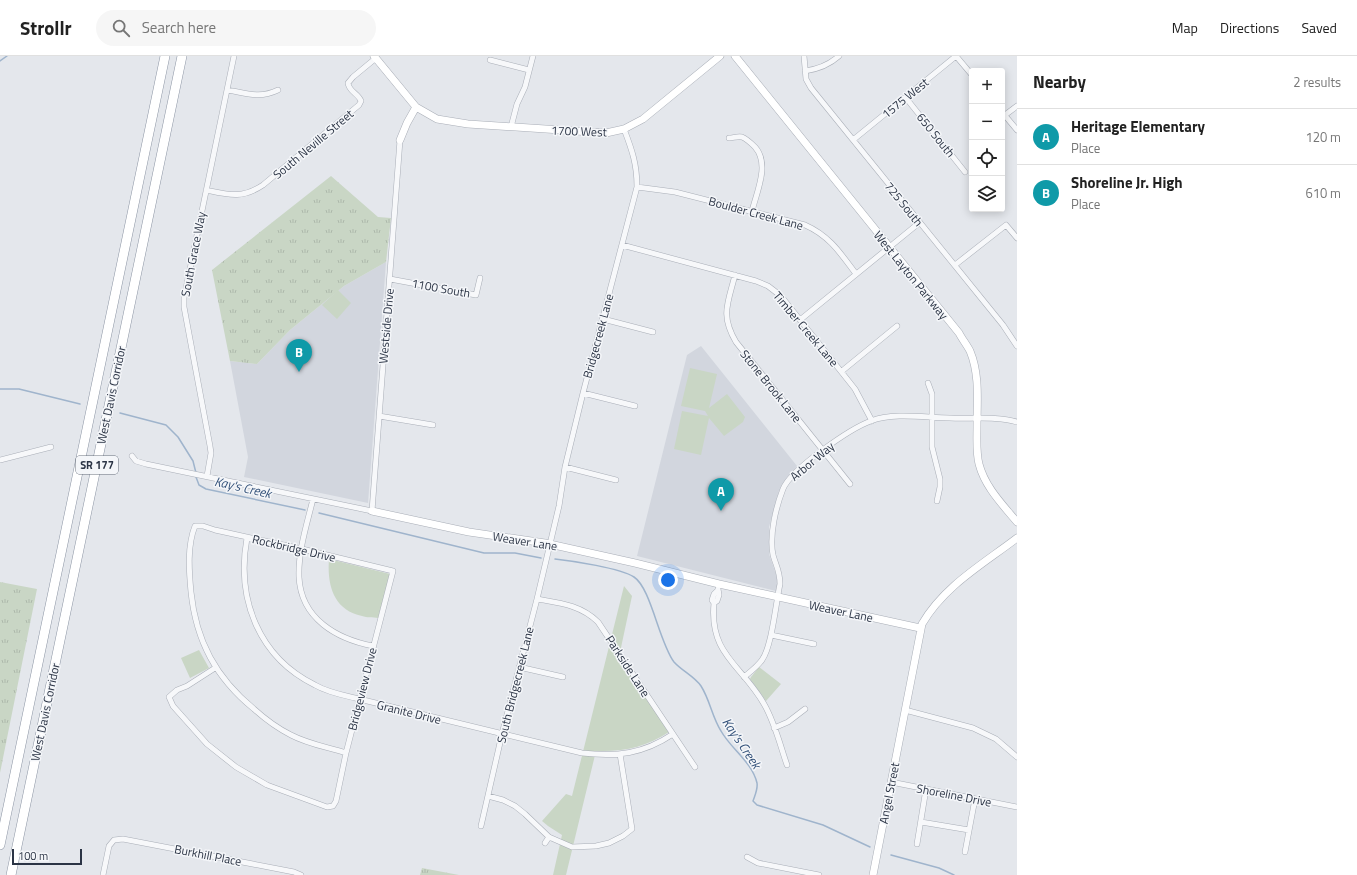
<!DOCTYPE html>
<meta charset="utf-8">
<style>
:root{--surface:#fff;--page:#f6f6f6;--text:#222;--muted:#767676;--line:#e0e0e0;--accent:#0f766e}
body{margin:0;font-family:"Titillium Web",sans-serif;background:var(--page);color:var(--text)}
.controls{position:absolute;right:12px;top:12px;display:grid;overflow:hidden;border-radius:4px;box-shadow:0 2px 10px #0003}
.controls button{width:36px;height:36px;display:grid;place-items:center;padding:0;border:0;border-bottom:1px solid var(--line);background:var(--surface);color:var(--text);font:20px sans-serif}
.scale{position:absolute;left:12px;bottom:10px;width:70px;box-sizing:border-box;padding-left:4px;border:2px solid #2b3445;border-top:0;font-size:11px;line-height:14px;white-space:nowrap;color:#2b3445;-webkit-text-stroke:3px #f4f6f9;paint-order:stroke}
.you{position:absolute;left:668px;top:524px;width:14px;height:14px;margin:-10px;border:3px solid #fff;border-radius:50%;background:#1a73e8;box-shadow:0 0 0 6px #1a73e833}
.badge{display:grid;place-items:center;width:26px;height:26px;border-radius:50%;background:var(--accent);color:#fff;font-size:13px;font-weight:700}
.pin{position:absolute;translate:-50% -33px;filter:drop-shadow(0 1px 2px #0008)}
.pin::after{content:'';position:absolute;top:21px;width:14px;height:12px;background:inherit;clip-path:polygon(0 0,100% 0,50% 100%)}
.list{margin:0;padding:0;list-style:none}
h2{display:flex;justify-content:space-between;align-items:center;height:52px;margin:0;padding:0 16px;font-size:17px}
h2 small{font-size:13px;font-weight:400;color:var(--muted)}
.list li{display:grid;grid-template-columns:26px 1fr auto;gap:12px;align-items:center;box-sizing:border-box;height:56px;padding:0 16px;border-top:1px solid var(--line)}
.list b{display:block;font-size:15px;white-space:nowrap}
.list p{margin:0;font-size:13px;white-space:nowrap;color:var(--muted)}
.list em{font-size:13px;font-style:normal;color:var(--muted)}
.icon{flex:none;width:22px;height:22px;fill:none;stroke:currentColor;stroke-width:2;stroke-linecap:round;stroke-linejoin:round}
.map{position:relative;flex:none;width:1017px;height:819px;overflow:hidden}
header{display:flex;align-items:center;gap:24px;box-sizing:border-box;height:56px;padding:0 20px;background:var(--surface);border-bottom:1px solid var(--line)}
header strong{font-size:19px}
nav{display:flex;gap:22px;margin-inline-start:auto;font-size:14px}
.search{width:280px;height:36px;background:var(--page);display:flex;align-items:center;gap:10px;box-sizing:border-box;padding:0 14px;border-radius:22px;color:var(--muted);font-size:15px}
main{display:flex}
aside{flex:1;background:var(--surface)}
.map>svg:first-child{display:block}
</style>
<header>
<strong>Strollr</strong>
<div class="search"><svg class="icon" aria-label="search" viewBox="0 0 24 24"><circle cx="10" cy="10" r="6"/><path d="M15 15l6 6"/></svg>Search here</div>
<nav><a>Map</a><a>Directions</a><a>Saved</a></nav>
</header>
<main>
<div class="map">
<svg width="1017" height="819" viewBox="0 0 1017 819">
<defs>
<pattern id="grass-tufts" width="24" height="20" patternUnits="userSpaceOnUse"><rect width="24" height="20" fill="#c9d6c5"/><path d="M3 7l-1-3M5 7V3M7 7l1-3M15 17l-1-3M17 17v-4M19 17l1-3" fill="none" stroke="#adb8ab"/></pattern>
</defs>
<rect width="100%" height="100%" fill="#e4e7ec"/>
<path fill="#d2d6de" d="M386 206 368 447 244 421 248 401 230 305 257 308 290 274 344 230Z
M701 290 797 410 779 435 769 471V498L778 524 776 535 637 500 687 299Z"/>
<path fill="url(#grass-tufts)" d="M331 120 378 161 391 162 386 206 344 230 290 274 257 308 230 305 212 214Z
M0 526 37 533 0 717Z
M422 812 459 819H420Z"/>
<path fill="#c9d6c5" d="M338 234 351 247 337 263 322 249Z
M690 312 717 318 709 352 727 338 745 361 743 366 724 380 709 362 701 399 674 393 682 355 708 360 705 355 681 350Z
M329 503 390 518 378 562C373 561 367 562 362 560 333 554 327 528 329 503Z
M624 530 632 540 619 601 669 676C646 691 624 696 596 695L566 819H553L562 779 548 770 542 765 566 738 572 740Z
M199 594 209 612 190 622 181 602Z
M759 611 781 628 766 645 750 623 751 621Z"/>
<g fill="none" stroke-linecap="round" stroke-linejoin="round">
<path stroke="#9fb4cc" stroke-width="1.5" d="M0 5 7 0
M0 333H19L80 348
M120 357 166 369 178 381 193 405 196 417
M196 421 199 429 206 433 305 454
M319 457 484 497H515L541 502
M555 503C573 505 620 512 634 521 651 532 659 586 674 606 682 615 694 620 701 630 710 644 712 661 721 675 731 693 752 706 757 727 758 733 755 739 753 745L757 749 823 769 870 791
M891 799 939 812 954 819"/>
<g stroke="#a9aeb7" stroke-width="6">
<path id="street" d="M804 0 806 23 811 32 1003 269 1017 290
M490 4 529 14
M805 15C819 13 829 9 839 0
M227 34C247 37 259 43 278 34
M906 42 965 116
M1002 56 1017 74
M1005 59 1017 50
M511 71 517 48 525 31 533 0
M729 82C733 82 738 80 742 81 747 83 751 87 755 91 770 108 757 135 752 155
M853 84 956 0 972 19
M637 131 675 136 805 169C830 180 841 198 856 218
M206 134C229 139 242 143 263 129L359 49 361 45C358 37 349 36 348 27L353 21 376 2
M622 189 756 225 768 230 781 240 855 333 872 365
M955 209 1006 169 1017 182
M735 219C728 247 720 259 736 286L850 428
M390 223 476 239 480 222
M603 263 653 276
M800 264 919 167
M842 315 897 270
M928 327 932 338V391L940 423V431L937 445
M583 337 635 350
M379 360 433 369
M132 400 136 405 146 408 372 455 400 84
M0 404 51 391
M565 411 616 424
M207 420 211 397 210 390 184 251V242L234 0
M313 443C307 468 298 495 299 521 301 563 337 583 373 590
M247 482C236 542 258 601 315 629 327 636 342 639 355 642L582 697C617 701 643 698 673 678
M717 535 714 538 712 544 714 547C709 599 742 609 764 648 775 667 780 689 787 709
M537 543C560 547 581 549 598 566L695 711
M714 547 717 545 719 539 718 533
M771 579 814 588
M519 611 563 621
M215 612 187 630 177 634 169 641 173 650 207 688 236 711 267 729 327 751 333 750 336 745 346 697 393 515 302 493 215 474 203 470H195C187 490 189 515 191 536 196 585 216 622 254 653 265 663 277 672 291 679 308 688 327 691 346 697
M744 621C750 616 757 611 762 604 772 590 776 546 780 528 780 515 776 510 773 499 769 479 776 451 783 433 791 413 851 372 871 365 894 356 927 362 950 362 971 363 998 360 1017 366
M905 654 973 672 996 683 1017 701
M774 672 788 666 805 653
M891 726 1017 751
M488 740 503 744 515 750 525 758 549 781 572 791 596 790 609 787 623 780 632 773 620 698
M921 766 969 774
M481 770 502 678 537 543 559 450 565 411 583 337 637 131C637 108 632 94 624 73
M545 787 549 781
M917 788 926 733
M965 796 975 743
M747 801 758 807 819 819
M103 819 109 790 114 784 123 783 294 816 301 819"/>
</g>
<g stroke="#a9aeb7" stroke-width="8">
<path id="secondary" d="M374 0 416 51 437 63 468 68 606 77 624 73 643 63 720 0
M735 0 959 277C962 283 967 289 970 295 980 319 977 345 977 371 977 383 976 396 979 408 985 431 1002 448 1017 466
M400 84 407 67 416 51
M372 455 469 476 545 487 635 507 719 528 920 572
M873 819 922 568C944 530 983 508 1017 482"/>
</g>
<g stroke="#8b94a3" stroke-width="10">
<path id="highway" d="M0 789 165 0
M11 819 182 0"/>
</g>
<use href="#street" stroke="#f7f8fa" stroke-width="5"/>
<use href="#secondary" stroke="#fff" stroke-width="7"/>
<use href="#highway" stroke="#fff" stroke-width="9"/>
</g>
<g text-anchor="middle" dominant-baseline="central" stroke-width="3" stroke-linejoin="round" paint-order="stroke">
<rect fill="#f4f6f9" stroke="#676e7b" stroke-width="1" x="76" y="400" width="42" height="18" rx="3"/>
<g font-size="11" font-weight="bold" fill="#2b3445">
<text x="97" y="409">SR 177</text>
</g>
<g font-size="12" fill="#2b3445" stroke="#f4f6f9">
<text transform="translate(905 42) rotate(-39)">1575 West</text>
<text transform="translate(579 75) rotate(2)">1700 West</text>
<text transform="translate(936 79) rotate(51)">650 South</text>
<text transform="translate(313 88) rotate(-40)">South Neville Street</text>
<text transform="translate(904 148) rotate(51)">725 South</text>
<text transform="translate(756 157) rotate(15)">Boulder Creek Lane</text>
<text transform="translate(193 198) rotate(-79)">South Grace Way</text>
<text transform="translate(911 219) rotate(51)">West Layton Parkway</text>
<text transform="translate(441 232) rotate(10)">1100 South</text>
<text transform="translate(386 270) rotate(-85)">Westside Drive</text>
<text transform="translate(806 273) rotate(50)">Timber Creek Lane</text>
<text transform="translate(598 280) rotate(-75)">Bridgecreek Lane</text>
<text transform="translate(771 330) rotate(51)">Stone Brook Lane</text>
<text transform="translate(111 339) rotate(-78)">West Davis Corridor</text>
<text transform="translate(812 405) rotate(-40)">Arbor Way</text>
<text transform="translate(525 485) rotate(9)">Weaver Lane</text>
<text transform="translate(294 492) rotate(13)">Rockbridge Drive</text>
<text transform="translate(841 555) rotate(12)">Weaver Lane</text>
<text transform="translate(628 610) rotate(57)">Parkside Lane</text>
<text transform="translate(515 629) rotate(-76)">South Bridgecreek Lane</text>
<text transform="translate(362 633) rotate(-76)">Bridgeview Drive</text>
<text transform="translate(45 656) rotate(-78)">West Davis Corridor</text>
<text transform="translate(409 656) rotate(14)">Granite Drive</text>
<text transform="translate(889 737) rotate(-79)">Angel Street</text>
<text transform="translate(954 739) rotate(11)">Shoreline Drive</text>
<text transform="translate(208 799) rotate(11)">Burkhill Place</text>
</g>
<g font-size="13" font-style="italic" fill="#34527a" stroke="#f4f6f9">
<text transform="translate(243 431) rotate(13)">Kay's Creek</text>
<text transform="translate(742 687) rotate(56)">Kay's Creek</text>
</g>
</g>
</svg>
<div class="controls">
<button>+</button>
<button>−</button>
<button><svg class="icon" aria-label="locate" viewBox="0 0 24 24"><circle cx="12" cy="12" r="6"/><path d="M12 2v4M12 18v4M2 12h4M18 12h4"/></svg></button>
<button><svg class="icon" aria-label="layers" viewBox="0 0 24 24"><path d="M12 4l9 5-9 5-9-5zM3 14l9 5 9-5"/></svg></button>
</div>
<div class="scale">100 m</div>
<div class="you"></div>
<div class="pin badge" style="left:721px;top:455px;background:#0f9aa8">A</div>
<div class="pin badge" style="left:299px;top:316px;background:#0f9aa8">B</div>
</div>
<aside>
<h2>Nearby<small>2 results</small></h2>
<ul class="list">
<li><span class="badge" style="background:#0f9aa8">A</span><div><b>Heritage Elementary</b><p>Place</p></div><em>120 m</em></li>
<li><span class="badge" style="background:#0f9aa8">B</span><div><b>Shoreline Jr. High</b><p>Place</p></div><em>610 m</em></li>
</ul>
</aside>
</main>
